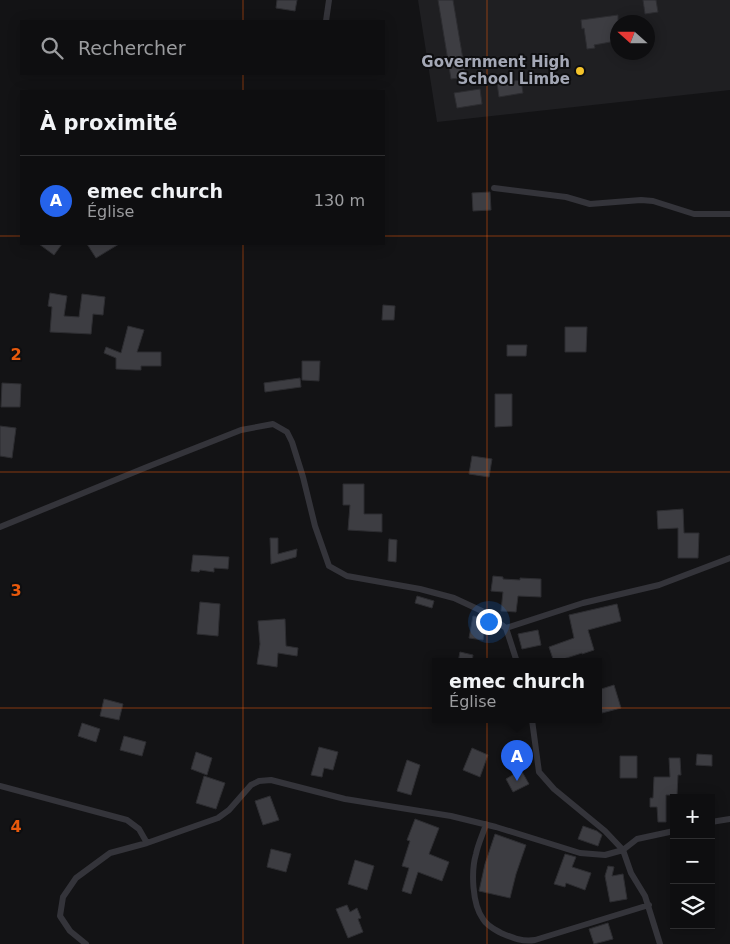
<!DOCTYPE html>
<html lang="fr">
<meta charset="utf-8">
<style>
:root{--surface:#0e0e10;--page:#171719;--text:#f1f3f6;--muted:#9b9c9f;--line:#2e2e30;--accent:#2563eb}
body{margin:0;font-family:"DejaVu Sans",sans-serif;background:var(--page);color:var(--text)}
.controls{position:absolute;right:15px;bottom:15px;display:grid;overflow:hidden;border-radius:0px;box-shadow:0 2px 12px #0003}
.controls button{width:45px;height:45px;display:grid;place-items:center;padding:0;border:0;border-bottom:1px solid var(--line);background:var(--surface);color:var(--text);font:25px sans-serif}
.compass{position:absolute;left:610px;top:15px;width:45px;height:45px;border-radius:50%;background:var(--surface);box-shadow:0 2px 12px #0003;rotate:291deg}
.you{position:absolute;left:488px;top:621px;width:18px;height:18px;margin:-12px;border:4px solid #fff;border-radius:50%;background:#1a73e8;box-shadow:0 0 0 8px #1a73e833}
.badge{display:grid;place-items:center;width:32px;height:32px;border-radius:50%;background:var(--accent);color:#fff;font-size:16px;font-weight:700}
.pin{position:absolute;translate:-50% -41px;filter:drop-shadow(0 1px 2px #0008)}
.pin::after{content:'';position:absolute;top:26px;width:18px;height:15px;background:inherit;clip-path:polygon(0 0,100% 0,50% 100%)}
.popup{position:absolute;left:432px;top:658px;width:170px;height:65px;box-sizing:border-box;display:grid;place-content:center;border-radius:0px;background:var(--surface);filter:drop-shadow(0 1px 4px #0005);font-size:16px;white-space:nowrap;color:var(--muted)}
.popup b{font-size:19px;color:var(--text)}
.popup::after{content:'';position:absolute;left:50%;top:100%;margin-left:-10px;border:10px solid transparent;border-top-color:var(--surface)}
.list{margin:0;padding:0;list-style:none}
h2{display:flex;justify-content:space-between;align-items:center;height:65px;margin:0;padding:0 20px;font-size:21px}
h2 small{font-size:16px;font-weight:400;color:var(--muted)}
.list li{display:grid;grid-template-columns:32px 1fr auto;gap:15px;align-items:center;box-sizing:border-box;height:90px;padding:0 20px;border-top:1px solid var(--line)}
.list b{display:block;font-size:19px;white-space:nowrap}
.list p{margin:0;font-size:16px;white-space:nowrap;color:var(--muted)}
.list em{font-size:16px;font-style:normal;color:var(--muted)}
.icon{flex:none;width:28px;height:28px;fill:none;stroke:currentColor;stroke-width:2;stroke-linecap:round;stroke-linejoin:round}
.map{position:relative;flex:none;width:730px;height:944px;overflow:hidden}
.search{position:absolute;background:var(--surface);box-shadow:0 2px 12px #0003;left:20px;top:20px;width:365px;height:55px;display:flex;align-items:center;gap:12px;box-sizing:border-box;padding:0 18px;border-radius:0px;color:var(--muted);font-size:19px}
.panel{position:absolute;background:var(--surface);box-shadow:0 2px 12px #0003;left:20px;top:90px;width:365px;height:155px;border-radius:0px}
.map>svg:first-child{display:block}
</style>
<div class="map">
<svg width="730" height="944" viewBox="0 0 730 944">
<rect width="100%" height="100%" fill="#131315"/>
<path fill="#1f1f22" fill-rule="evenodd" d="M418 0H730V90L437 122ZM618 22H648V52H618Z"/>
<path fill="#3d3d42" stroke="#2d2d31" d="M277 0H297L295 11 276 8Z
M438 0H453L466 77 451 79Z
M643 0H656L658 12 645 14Z
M618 15V31H615L616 41 594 45 595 48 587 49 584 28 582 29 581 20Z
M521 80 523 93 499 97 497 83Z
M480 89 482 104 457 108 454 93Z
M490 192 491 210 473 211 472 193Z
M39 244H62L54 255Z
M87 244H119L96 258Z
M50 293 67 296 64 316 79 317 82 294 105 297 103 315 93 314 91 334 50 332 52 307 48 306Z
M383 305 395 306 394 320H382Z
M128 326 144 330 137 352H161V366H141V370H136L116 369V358L104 353 106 347 121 353Z
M565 327H587L586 352H565Z
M507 345H527L526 356H507Z
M302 361H320L319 381 302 380Z
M300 378 301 387 265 392 264 383Z
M2 383 21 384 20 407H1Z
M495 394H512V426L495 427Z
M0 426 16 428 12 458 0 456Z
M472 456 492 459 489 477 469 474Z
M343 484H364V514H382V532L348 530 350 505H343Z
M683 509 684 533H699L698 558H678V528L658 529 657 511Z
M270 538H278V554L297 549 296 557 271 564Z
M389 539 397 540 396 562 388 561Z
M193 555 229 557 228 569 214 568V572L200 570 199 572 191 571Z
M493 576 503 577V579L520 580V578L541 579V597L518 596 516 612 501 611 503 592 491 591Z
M417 596 434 601 432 608 415 603Z
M200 602 220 604 218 636 197 634Z
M617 604 621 621 588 630 594 650 582 654V653L554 662 549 647 574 638 569 615Z
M473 616 482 617 486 620 483 640 469 638Z
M285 619 286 646 298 648 297 656 278 653 277 667 257 664 260 644 258 621Z
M538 630 541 645 522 649 518 634Z
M460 652 473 655 472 662H458Z
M614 685 621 708 602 713 598 699V690Z
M104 699 123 704 119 720 100 716Z
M82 723 100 729 96 742 78 736Z
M124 736 146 742 142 756 120 750Z
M319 747 338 752 333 770 324 768 322 777 311 775Z
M472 748 488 755 480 777 463 770Z
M196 752 212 758 207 775 191 769Z
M697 754 712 755V766L696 765Z
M620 756H637V778H620Z
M669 758H680L681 775H678L677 795H666V822H658L657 807H650V798H653L654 777H670Z
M407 760 420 765 411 795 397 791Z
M521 770 529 784 513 792 506 779Z
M204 776 225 783 216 809 196 803Z
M270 796 279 820 263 825 255 801Z
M415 819 439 828 429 854 449 862 442 881 418 872 411 894 402 891 409 868 402 866 410 841 407 840Z
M583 826 597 831 602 835 598 846 578 839Z
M495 834 526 845 516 874 510 898 479 891 485 864Z
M271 849 291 854 286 872 267 867Z
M565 854 576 857 572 867 591 873 585 890 566 883 565 887 554 884Z
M355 860 374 866 367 890 348 884Z
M608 866 614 867 612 876 623 874 627 899 610 902 605 876Z
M347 905 350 912 357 908 361 918 358 919 363 932 348 938 336 909Z
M608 923 613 939 594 944 589 929Z"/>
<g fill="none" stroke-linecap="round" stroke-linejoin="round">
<path stroke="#34343a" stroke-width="6" d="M326 21 329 0
M494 188 566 197 590 204 641 200 653 201 694 214H730
M0 527 147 467 241 430 273 424 287 432 292 442 303 477 315 526 329 566 347 576 420 589 454 598 482 611 506 628 517 662
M506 628 583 603 659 585 730 558
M532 720 539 772 554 789 605 831 623 850 631 873 645 896 660 944
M0 786 127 820 139 829 147 843
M711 822 730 819
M486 824C483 834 478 844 476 854 471 871 472 904 483 919 487 926 494 929 501 933 513 938 522 942 535 940L649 905
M86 944 70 931 60 916 63 897 76 878 110 853 147 843 218 818 229 810 251 785 259 781 271 780 345 799 451 816 496 827 580 853 605 855 623 850 637 839 674 831"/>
</g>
<path fill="none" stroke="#e8590c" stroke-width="1" stroke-opacity="0.55" d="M243 0V21M487 0V944M243 74V91M0 236H21M384 236H730M243 244V944M0 472H730M0 708H730"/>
<circle fill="#f5c42b" stroke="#0e0e10" stroke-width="2" cx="580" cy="71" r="5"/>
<g text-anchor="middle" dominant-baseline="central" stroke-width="4" stroke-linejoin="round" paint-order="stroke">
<g font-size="15" font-weight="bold" fill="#a4a8b6" stroke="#0e0e10" text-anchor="end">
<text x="570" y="62">Government High<tspan x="570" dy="17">School Limbe</tspan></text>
</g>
</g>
<g font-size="16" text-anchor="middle" font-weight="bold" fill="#e8590c" stroke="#0e0e10" stroke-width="4" stroke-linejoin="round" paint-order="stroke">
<text x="16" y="360">2</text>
<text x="16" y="596">3</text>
<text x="16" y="832">4</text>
</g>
</svg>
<div class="controls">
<button>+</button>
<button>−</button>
<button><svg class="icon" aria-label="layers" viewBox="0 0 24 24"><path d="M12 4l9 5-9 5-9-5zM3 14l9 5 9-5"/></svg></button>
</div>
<svg class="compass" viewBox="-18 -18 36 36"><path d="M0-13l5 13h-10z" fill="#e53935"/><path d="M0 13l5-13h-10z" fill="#9b9c9f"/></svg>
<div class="you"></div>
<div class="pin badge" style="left:517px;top:781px">A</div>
<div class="popup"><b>emec church</b>Église</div>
<div class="search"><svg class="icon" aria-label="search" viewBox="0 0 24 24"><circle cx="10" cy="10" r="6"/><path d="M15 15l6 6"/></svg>Rechercher</div>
<section class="panel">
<h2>À proximité<small></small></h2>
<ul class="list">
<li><span class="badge">A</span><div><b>emec church</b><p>Église</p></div><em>130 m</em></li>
</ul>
</section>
</div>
